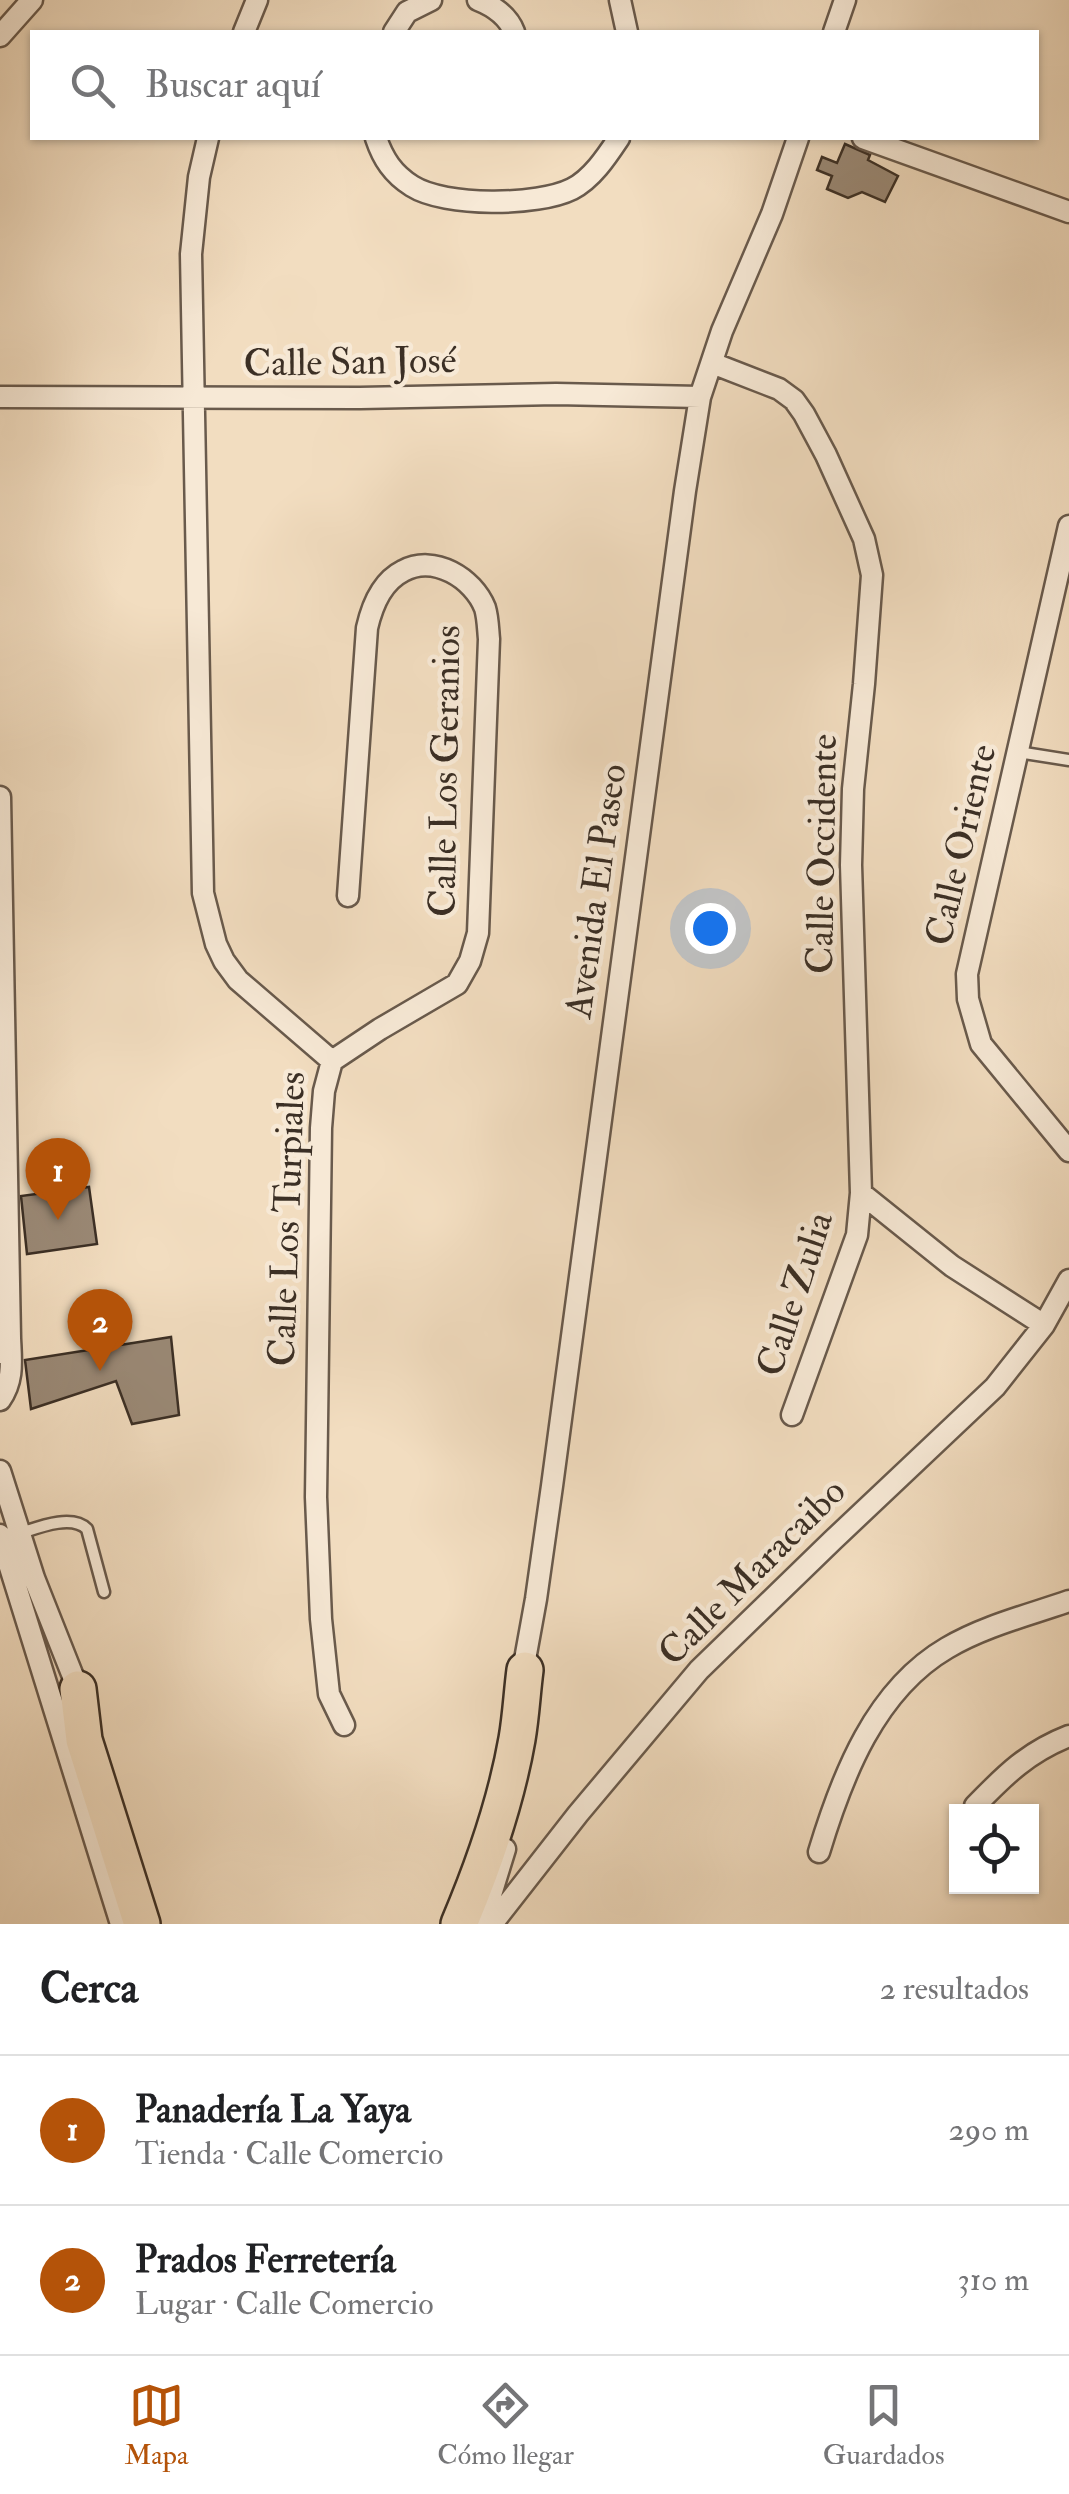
<!DOCTYPE html>
<html lang="es">
<meta charset="utf-8">
<style>
:root{--surface:#fff;--page:#f2f2f2;--text:#202124;--muted:#757577;--line:#e0e0e0;--accent:#b45309}
body{margin:0;font-family:"IM FELL Double Pica",serif;background:var(--page);color:var(--text)}
.controls{position:absolute;right:30px;bottom:30px;display:grid;overflow:hidden;border-radius:0px;box-shadow:0 2px 8px #0004}
.controls button{width:90px;height:90px;display:grid;place-items:center;padding:0;border:0;border-bottom:2px solid var(--line);background:var(--surface);color:var(--text);font:50px sans-serif}
.you{position:absolute;left:710px;top:928px;width:35px;height:35px;margin:-25px;border:8px solid #fff;border-radius:50%;background:#1a73e8;box-shadow:0 0 0 15px #1a73e833}
.badge{display:grid;place-items:center;width:65px;height:65px;border-radius:50%;background:var(--accent);color:#fff;font-size:32px;font-weight:700}
.pin{position:absolute;translate:-50% -82px;filter:drop-shadow(0 2px 5px #0008)}
.pin::after{content:'';position:absolute;top:52px;width:35px;height:30px;background:inherit;clip-path:polygon(0 0,100% 0,50% 100%)}
.list{margin:0;padding:0;list-style:none}
h2{display:flex;justify-content:space-between;align-items:center;height:130px;margin:0;padding:0 40px;font-size:42px}
h2 small{font-size:32px;font-weight:400;color:var(--muted)}
.list li{display:grid;grid-template-columns:65px 1fr auto;gap:30px;align-items:center;box-sizing:border-box;height:150px;padding:0 40px;border-top:2px solid var(--line)}
.list b{display:block;font-size:38px;white-space:nowrap}
.list p{margin:0;font-size:32px;white-space:nowrap;color:var(--muted)}
.list em{font-size:32px;font-style:normal;color:var(--muted)}
.icon{flex:none;width:55px;height:55px;fill:none;stroke:currentColor;stroke-width:2;stroke-linecap:round;stroke-linejoin:round}
.map{position:relative;flex:none;width:1069px;height:1924px;overflow:hidden}
.search{position:absolute;background:var(--surface);box-shadow:0 2px 8px #0004;left:30px;right:30px;top:30px;height:110px;display:flex;align-items:center;gap:25px;box-sizing:border-box;padding:0 35px;border-radius:0px;color:var(--muted);font-size:38px}
.sheet{height:430px;background:var(--surface)}
nav{display:flex;justify-content:space-around;align-items:center;box-sizing:border-box;height:140px;border-top:2px solid var(--line);background:var(--surface);font-size:28px;color:var(--muted)}
nav a{display:grid;justify-items:center;gap:5px}
nav .on{color:var(--accent)}
.map>svg:first-child{display:block}
</style>
<div class="map">
<svg width="1069" height="1924" viewBox="0 0 1069 1924">
<rect width="100%" height="100%" fill="#f2ddc0"/>
<filter id="stains"><feTurbulence type="fractalNoise" baseFrequency=".002" numOctaves="4"/><feColorMatrix values="0 0 0 0 .2 0 0 0 0 .09 0 0 0 0 .02 0 0 0 .5 -.17"/></filter>
<radialGradient id="worn" r=".72"><stop offset=".6" stop-color="#630" stop-opacity="0"/><stop offset="1" stop-color="#630" stop-opacity=".3"/></radialGradient>
<path fill="#9a8976" stroke="#3b2f25" stroke-width="2.5" d="M845 144 870 155 868 160 898 176 885 202 862 192 848 198 827 189 832 176 817 170 822 157 837 163Z
M89 1187 97 1244 27 1254 21 1196Z
M171 1337 179 1415 132 1424 116 1381 31 1409 25 1360Z"/>
<g fill="none" stroke-linecap="round" stroke-linejoin="round">
<g stroke="#695a4c" stroke-width="15">
<path id="service" d="M1018 752 1069 760
M21 1533C39 1527 72 1514 87 1529L104 1592"/>
</g>
<g stroke="#695a4c" stroke-width="25">
<path id="minor" d="M478 0C493 6 508 16 514 32
M620 0 627 32
M244 32 257 0
M394 32 407 12 431 0
M834 32 845 0
M0 36 32 0
M208 138 199 177 191 254 203 893 216 944 224 961 238 980 332 1061
M376 138C383 159 393 174 412 186 445 207 538 206 572 189 592 179 607 156 619 138
M863 138 1069 212
M712 363 779 389 794 400 804 414 826 455 864 539 872 575 864 684 853 789 851 865 861 1193 952 1266 1044 1325
M0 397 360 398 556 394 700 397
M1069 526 967 974 968 999 981 1044 1069 1151
M0 797 10 1338 6 1347 0 1353
M332 1061 380 1029 457 984 470 961 478 933 489 639C488 629 488 618 485 608 473 578 434 554 403 571 381 582 372 606 367 628L348 896
M332 1061 324 1091 321 1128 316 1497 321 1619 329 1694 344 1725
M0 1400C14 1380 11 1361 10 1338
M792 1415 857 1235 861 1193
M0 1471 34 1578 82 1699
M0 1535 121 1924
M522 1676 536 1599 552 1486 685 491 700 397 722 331 772 214 798 138
M975 1806C1005 1775 1028 1752 1069 1736
M819 1852C842 1776 875 1690 947 1648 984 1626 1029 1615 1069 1601
M482 1924 505 1849
M492 1924 578 1814 699 1670 833 1540 995 1387 1044 1325 1069 1280"/>
</g>
<g stroke="#3b2f25" stroke-width="40">
<path id="motorway" d="M78 1689 84 1740 142 1924
M459 1924C484 1865 506 1802 517 1739 521 1716 522 1693 525 1670"/>
</g>
<use href="#service" stroke="#f7e9d6" stroke-width="10"/>
<use href="#minor" stroke="#f7e9d6" stroke-width="20"/>
<use href="#motorway" stroke="#f2ddc0" stroke-width="35"/>
</g>
<g text-anchor="middle" dominant-baseline="central" stroke-width="9" stroke-linejoin="round" paint-order="stroke">
<g font-size="38" fill="#3b2f25" stroke="#f7e9d6">
<text transform="translate(350 362) rotate(-1)">Calle San José</text>
<text transform="translate(445 771) rotate(-89)">Calle Los Geranios</text>
<text transform="translate(961 845) rotate(-77)">Calle Oriente</text>
<text transform="translate(822 854) rotate(-89)">Calle Occidente</text>
<text transform="translate(596 891) rotate(-82)">Avenida El Paseo</text>
<text transform="translate(287 1219) rotate(-88)">Calle Los Turpiales</text>
<text transform="translate(795 1294) rotate(-72)">Calle Zulia</text>
<text transform="translate(752 1572) rotate(-45)">Calle Maracaibo</text>
</g>
</g>
<rect width="100%" height="100%" filter="url(#stains)"/>
<rect width="100%" height="100%" fill="url(#worn)"/>
</svg>
<div class="controls">
<button><svg class="icon" aria-label="locate" viewBox="0 0 24 24"><circle cx="12" cy="12" r="6"/><path d="M12 2v4M12 18v4M2 12h4M18 12h4"/></svg></button>
</div>
<div class="you"></div>
<div class="pin badge" style="left:58px;top:1220px">1</div>
<div class="pin badge" style="left:100px;top:1371px">2</div>
<div class="search"><svg class="icon" aria-label="search" viewBox="0 0 24 24"><circle cx="10" cy="10" r="6"/><path d="M15 15l6 6"/></svg>Buscar aquí</div>
</div>
<section class="sheet">
<h2>Cerca<small>2 resultados</small></h2>
<ul class="list">
<li><span class="badge">1</span><div><b>Panadería La Yaya</b><p>Tienda · Calle Comercio</p></div><em>290 m</em></li>
<li><span class="badge">2</span><div><b>Prados Ferretería</b><p>Lugar · Calle Comercio</p></div><em>310 m</em></li>
</ul>
</section>
<nav>
<a class="on"><svg class="icon" aria-label="map" viewBox="0 0 24 24"><path d="M3 6l6-2 6 2 6-2v14l-6 2-6-2-6 2zM9 4v14M15 6v14"/></svg>Mapa</a>
<a><svg class="icon" aria-label="directions" viewBox="0 0 24 24"><path d="M12 3l9 9-9 9-9-9zM9 14v-3h6M13 9l2 2-2 2"/></svg>Cómo llegar</a>
<a><svg class="icon" aria-label="saved" viewBox="0 0 24 24"><path d="M7 4h10v16l-5-4-5 4z"/></svg>Guardados</a>
</nav>
